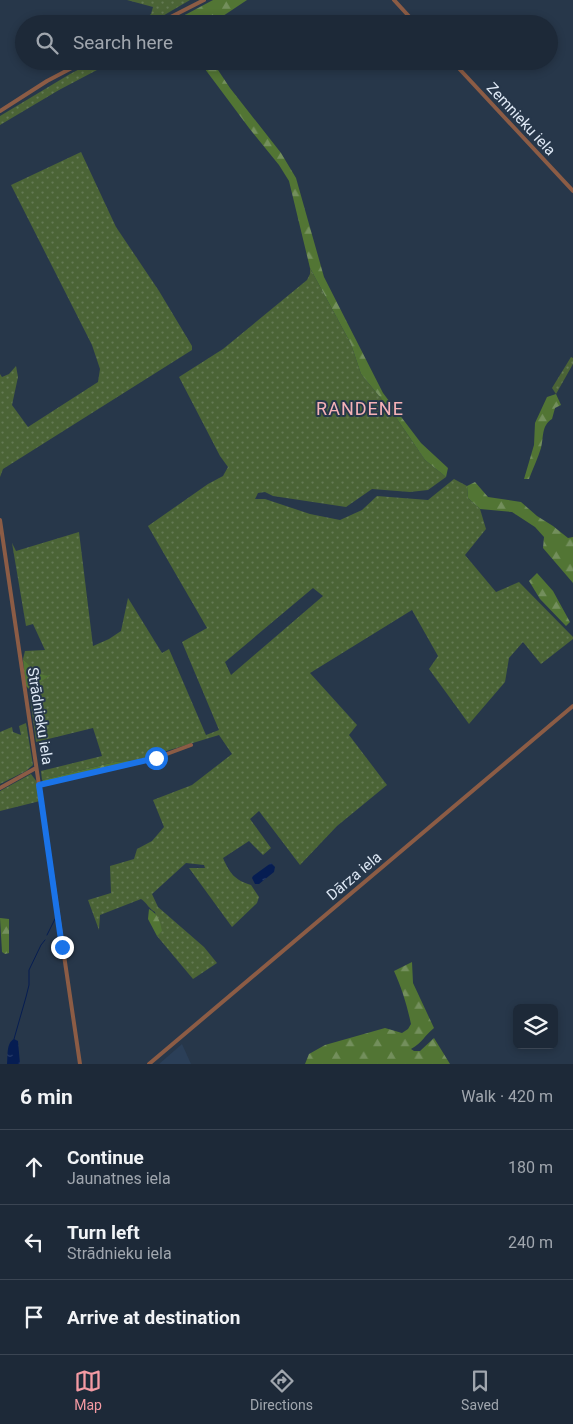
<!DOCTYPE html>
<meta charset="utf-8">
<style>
:root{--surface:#1d2938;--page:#253140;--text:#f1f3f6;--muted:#a0a6ae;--line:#3b4553;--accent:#f49aa3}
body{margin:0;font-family:Roboto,sans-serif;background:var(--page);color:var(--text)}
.controls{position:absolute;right:15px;bottom:15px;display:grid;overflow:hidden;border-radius:8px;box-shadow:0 2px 8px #0003}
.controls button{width:45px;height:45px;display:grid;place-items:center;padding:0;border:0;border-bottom:1px solid var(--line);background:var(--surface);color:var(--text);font:25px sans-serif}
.stop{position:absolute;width:15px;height:15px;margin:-11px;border:4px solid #1a73e8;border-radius:50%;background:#fff}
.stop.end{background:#1a73e8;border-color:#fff;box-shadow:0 1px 5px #0008}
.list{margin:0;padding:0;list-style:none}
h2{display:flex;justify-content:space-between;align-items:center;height:65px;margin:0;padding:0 20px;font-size:21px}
h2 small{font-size:16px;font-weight:400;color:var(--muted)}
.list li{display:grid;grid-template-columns:32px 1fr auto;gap:15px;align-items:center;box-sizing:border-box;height:75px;padding:0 20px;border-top:1px solid var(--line)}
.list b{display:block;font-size:19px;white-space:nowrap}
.list p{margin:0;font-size:16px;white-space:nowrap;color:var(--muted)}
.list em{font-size:16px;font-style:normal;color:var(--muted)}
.icon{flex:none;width:28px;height:28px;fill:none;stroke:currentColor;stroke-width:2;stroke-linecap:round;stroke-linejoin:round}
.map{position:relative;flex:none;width:573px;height:1064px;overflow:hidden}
.search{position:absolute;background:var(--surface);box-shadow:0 2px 8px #0003;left:15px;right:15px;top:15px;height:55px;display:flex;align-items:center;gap:12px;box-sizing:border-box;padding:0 18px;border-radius:28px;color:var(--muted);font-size:19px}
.sheet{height:290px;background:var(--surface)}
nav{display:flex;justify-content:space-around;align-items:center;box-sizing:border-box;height:70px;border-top:1px solid var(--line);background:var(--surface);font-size:14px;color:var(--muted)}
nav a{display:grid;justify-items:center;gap:2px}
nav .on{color:var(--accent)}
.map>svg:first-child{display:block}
</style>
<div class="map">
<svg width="573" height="1064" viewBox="0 0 573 1064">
<defs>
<pattern id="grass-dots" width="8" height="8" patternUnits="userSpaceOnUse" patternTransform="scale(1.25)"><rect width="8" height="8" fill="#4b6436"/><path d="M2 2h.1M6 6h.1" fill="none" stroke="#647a54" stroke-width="1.8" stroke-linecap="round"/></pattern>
<pattern id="forest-firs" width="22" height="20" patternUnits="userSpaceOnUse" patternTransform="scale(1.25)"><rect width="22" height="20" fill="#527534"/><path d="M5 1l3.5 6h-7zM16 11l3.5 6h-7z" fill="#738f5c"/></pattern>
<pattern id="water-ripples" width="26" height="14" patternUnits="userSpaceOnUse" patternTransform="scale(1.25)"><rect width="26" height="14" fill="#061d52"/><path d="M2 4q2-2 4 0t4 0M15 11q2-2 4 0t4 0" fill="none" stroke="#2a3e6c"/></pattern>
</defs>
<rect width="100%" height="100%" fill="#27374a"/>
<path fill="#2b3f58" d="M182 1044 191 1064H159Z"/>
<path fill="url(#grass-dots)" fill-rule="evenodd" d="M127 0H190L149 24H139L151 14 153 7Z
M95 61H114L59 90 0 125V116L70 74Z
M81 152 116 227 159 291 192 346V350L3 469 0 477V374L2 377 9 374 16 366 18 377 12 405 28 427 98 382 100 369 92 345 11 185Z
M310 268 351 344 361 374 393 413 425 460 446 477 428 490 410 492 372 489 346 507 273 496 265 492 258 493 255 499H265L310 514 340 520 362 510 377 496 428 500 454 479 467 486 468 498 480 509 486 529 465 555 496 592 519 582 573 637V639L541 664 523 642 509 658 505 682 469 724 429 669 438 656 412 610 310 673 357 725 349 735 387 785 337 826 300 865 259 811 250 819 271 848 263 855 249 841 223 858C230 874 235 880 251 885L259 897 257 903 232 927 189 868H205L204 865 186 863 152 894 158 907 204 947 217 963 193 979 157 936 158 933 155 912C149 909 147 903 141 899L100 915 99 930 88 900 111 893 110 866 134 859 137 849 152 841 164 827 153 800 192 785 232 754 219 735 137 760 115 762 42 780 41 771 102 756 93 728 36 742 29 689 49 675C37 677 31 668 23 659L25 651 45 650 33 624 26 626 12 543 16 551 79 532 93 646 109 639 121 631 128 598 162 653 169 649 206 735 219 730 182 642 207 628 148 526 208 484 223 476 228 467 220 456 179 377 223 349 307 280 310 274ZM313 588 323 596 231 675 225 662Z
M571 357 573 358V364L556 394 552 388Z
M26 723 33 765 26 771 0 784V732L12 727 13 732 21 735 19 726Z
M31 774 37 782 40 801 0 811V791Z"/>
<path fill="url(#forest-firs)" d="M213 0H247L211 24H168Z
M199 61H212L230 88 281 153 296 178 324 277 383 393 421 443 448 468 446 477 425 460 393 413 361 374 351 344 310 268 289 181 279 165 249 128Z
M556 394 561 405 555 408 552 419C541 426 544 437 541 448 538 458 533 468 529 479H524L534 445 535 423 547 397Z
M475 482 488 497 521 502 537 516 553 526 568 538 573 537V583L543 548 544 537 535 527 512 512 480 509 468 498 467 486Z
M537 573 553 591 570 622 566 626 540 599 529 581Z
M23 659C32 668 37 677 51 675L29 689 25 685Z
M137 760 44 782 42 780 115 762Z
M149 909C158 914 160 921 162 931L157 936 148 919Z
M0 918 9 919V953L5 954 2 952Z
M412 962 413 983 434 1028C424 1036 423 1042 411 1049L414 1051H420L434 1038 450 1064H305L309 1054 325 1045 385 1028 402 1033 408 1029 411 1024C407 1005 402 989 394 971Z"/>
<path fill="url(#water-ripples)" d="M271 863 275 867 274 872 259 884H255L252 878 253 876Z
M14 1039 18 1041 20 1064H7C8 1056 6 1043 14 1039Z"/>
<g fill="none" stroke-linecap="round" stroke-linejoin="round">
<path stroke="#061d52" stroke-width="1" d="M47 935 55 919
M14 1039 26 997 29 985V970L41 945 45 940"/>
<path stroke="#8c5c45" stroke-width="4" d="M394 0 416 24
M157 24 204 0
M452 61 573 191
M0 111 47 81 85 61
M0 520 80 1064
M39 785 156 758 191 745
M0 788 36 768
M149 1064 573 706"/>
</g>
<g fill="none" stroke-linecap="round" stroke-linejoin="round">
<path stroke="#1a73e8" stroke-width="6" d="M62 947 39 785 156 758"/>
</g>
<g text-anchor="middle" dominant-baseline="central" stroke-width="4" stroke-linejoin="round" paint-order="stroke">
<g font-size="15" fill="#dfe9f6" stroke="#27374a">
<text transform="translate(521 119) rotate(47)">Zemnieku iela</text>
<text transform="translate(40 716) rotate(81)">Strādnieku iela</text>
<text transform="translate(354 876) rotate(-40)">Dārza iela</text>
</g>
<g font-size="18" letter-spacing="1" fill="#f6b2b7" stroke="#27374a">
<text x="360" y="408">RANDENE</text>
</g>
</g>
</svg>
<div class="controls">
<button><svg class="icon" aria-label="layers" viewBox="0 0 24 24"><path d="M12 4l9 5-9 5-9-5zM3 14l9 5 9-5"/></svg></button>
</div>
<div class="stop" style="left:156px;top:758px"></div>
<div class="stop end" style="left:62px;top:947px"></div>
<div class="search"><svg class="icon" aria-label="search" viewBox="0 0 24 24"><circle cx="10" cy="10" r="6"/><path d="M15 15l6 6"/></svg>Search here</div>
</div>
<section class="sheet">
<h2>6 min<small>Walk · 420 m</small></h2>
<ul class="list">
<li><svg class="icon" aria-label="ahead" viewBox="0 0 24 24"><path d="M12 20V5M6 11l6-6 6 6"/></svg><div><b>Continue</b><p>Jaunatnes iela</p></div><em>180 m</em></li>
<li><svg class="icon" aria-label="left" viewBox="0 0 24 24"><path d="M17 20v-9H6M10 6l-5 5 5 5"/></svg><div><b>Turn left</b><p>Strādnieku iela</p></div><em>240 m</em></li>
<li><svg class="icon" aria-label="arrive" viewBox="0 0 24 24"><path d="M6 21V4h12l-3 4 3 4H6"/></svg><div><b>Arrive at destination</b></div></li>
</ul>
</section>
<nav>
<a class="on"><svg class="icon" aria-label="map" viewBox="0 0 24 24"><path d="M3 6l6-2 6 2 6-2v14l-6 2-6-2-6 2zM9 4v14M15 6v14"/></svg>Map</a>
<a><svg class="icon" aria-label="directions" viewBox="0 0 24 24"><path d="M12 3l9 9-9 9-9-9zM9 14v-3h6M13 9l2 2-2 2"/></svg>Directions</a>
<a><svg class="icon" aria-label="saved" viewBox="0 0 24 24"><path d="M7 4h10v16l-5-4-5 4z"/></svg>Saved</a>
</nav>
